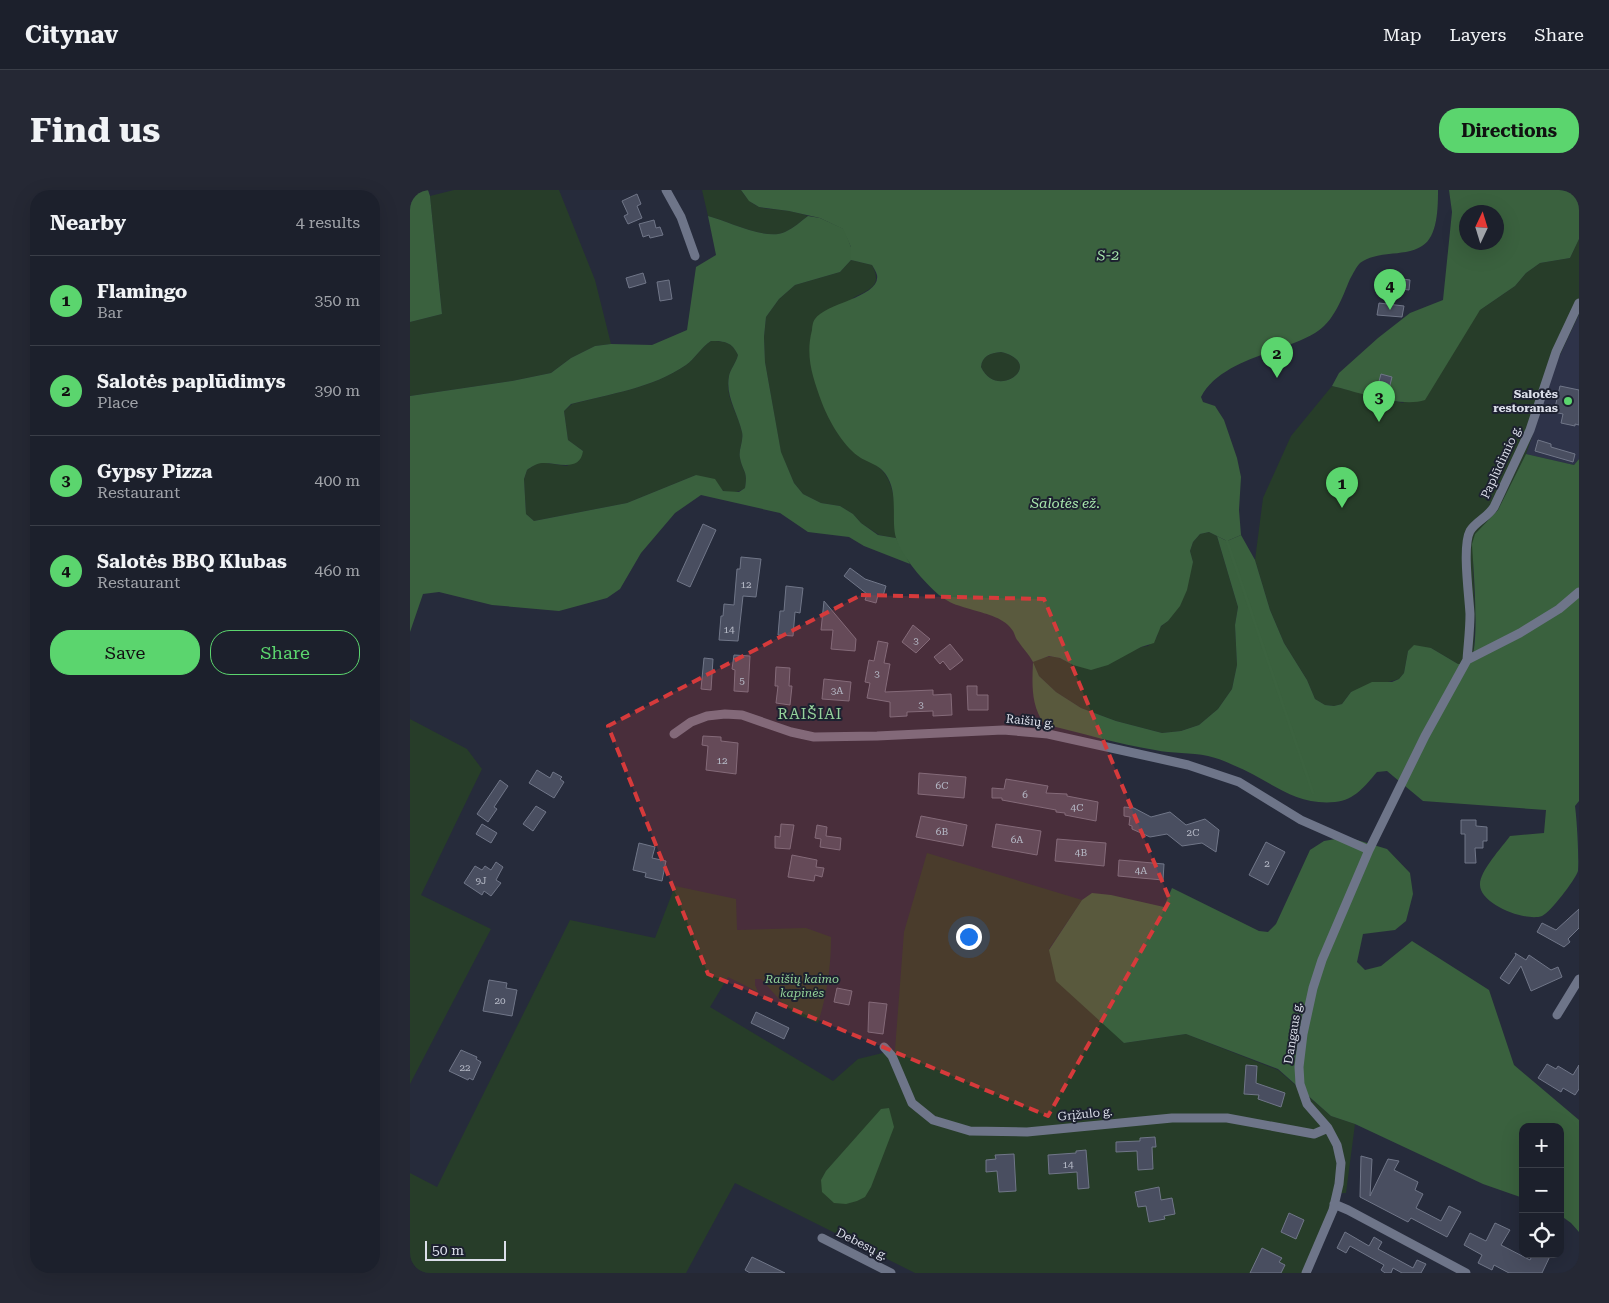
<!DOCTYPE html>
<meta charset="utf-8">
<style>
:root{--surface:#1c202c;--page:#252834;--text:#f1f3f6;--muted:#a0a3a9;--line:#3a3e48;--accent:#5bd56e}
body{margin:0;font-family:"Roboto Serif",serif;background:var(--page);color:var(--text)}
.controls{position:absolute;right:15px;bottom:15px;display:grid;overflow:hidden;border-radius:10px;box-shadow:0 5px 20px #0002}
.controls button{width:45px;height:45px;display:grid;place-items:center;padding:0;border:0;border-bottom:1px solid var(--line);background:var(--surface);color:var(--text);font:25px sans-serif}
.compass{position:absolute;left:1049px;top:15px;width:45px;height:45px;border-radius:50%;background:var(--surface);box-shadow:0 5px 20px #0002;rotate:4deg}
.scale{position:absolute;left:15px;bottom:12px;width:81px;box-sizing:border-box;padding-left:5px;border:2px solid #dbdee9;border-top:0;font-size:14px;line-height:18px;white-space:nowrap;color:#dbdee9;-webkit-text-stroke:4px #1d2130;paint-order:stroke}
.you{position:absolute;left:558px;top:746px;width:18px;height:18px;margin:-12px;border:4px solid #fff;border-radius:50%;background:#1a73e8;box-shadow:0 0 0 8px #1a73e833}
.badge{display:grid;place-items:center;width:32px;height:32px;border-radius:50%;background:var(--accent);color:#111;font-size:16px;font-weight:700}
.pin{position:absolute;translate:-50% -41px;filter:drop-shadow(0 1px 2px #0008)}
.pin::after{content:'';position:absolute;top:26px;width:18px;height:15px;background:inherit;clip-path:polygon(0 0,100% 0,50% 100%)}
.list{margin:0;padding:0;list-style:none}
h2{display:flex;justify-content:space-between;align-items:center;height:65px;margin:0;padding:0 20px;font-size:21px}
h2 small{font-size:16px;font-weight:400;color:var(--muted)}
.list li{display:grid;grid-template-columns:32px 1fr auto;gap:15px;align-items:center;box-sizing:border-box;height:90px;padding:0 20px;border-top:1px solid var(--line)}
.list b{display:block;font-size:19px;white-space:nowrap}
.list p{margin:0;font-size:16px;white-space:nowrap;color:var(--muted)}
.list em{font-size:16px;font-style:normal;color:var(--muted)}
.actions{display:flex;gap:10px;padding:15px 20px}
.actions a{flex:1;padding:11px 0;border:1px solid var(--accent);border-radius:20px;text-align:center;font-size:18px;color:var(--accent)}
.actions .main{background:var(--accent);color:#111}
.icon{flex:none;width:28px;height:28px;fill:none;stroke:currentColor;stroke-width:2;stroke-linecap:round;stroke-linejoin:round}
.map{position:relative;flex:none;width:1169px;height:1083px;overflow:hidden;border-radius:20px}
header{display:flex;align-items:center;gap:30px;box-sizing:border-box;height:70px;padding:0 25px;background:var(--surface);border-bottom:1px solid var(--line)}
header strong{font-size:24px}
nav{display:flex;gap:28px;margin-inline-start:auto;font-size:18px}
.intro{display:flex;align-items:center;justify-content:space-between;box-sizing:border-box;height:120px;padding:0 30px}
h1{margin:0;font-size:35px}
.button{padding:12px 22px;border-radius:20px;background:var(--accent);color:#111;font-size:18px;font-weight:700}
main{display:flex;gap:30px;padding:0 30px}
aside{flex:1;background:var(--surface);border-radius:20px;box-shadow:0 5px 20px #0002}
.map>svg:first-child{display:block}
</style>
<header>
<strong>Citynav</strong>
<nav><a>Map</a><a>Layers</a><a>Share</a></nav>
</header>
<div class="intro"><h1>Find us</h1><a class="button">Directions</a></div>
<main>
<aside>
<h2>Nearby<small>4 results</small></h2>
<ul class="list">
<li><span class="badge">1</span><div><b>Flamingo</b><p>Bar</p></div><em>350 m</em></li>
<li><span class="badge">2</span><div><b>Salotės paplūdimys</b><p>Place</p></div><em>390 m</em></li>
<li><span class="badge">3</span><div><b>Gypsy Pizza</b><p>Restaurant</p></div><em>400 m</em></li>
<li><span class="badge">4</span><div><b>Salotės BBQ Klubas</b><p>Restaurant</p></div><em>460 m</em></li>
</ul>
<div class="actions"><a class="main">Save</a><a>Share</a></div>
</aside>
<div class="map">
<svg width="1169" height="1083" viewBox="0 0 1169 1083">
<rect width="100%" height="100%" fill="#262b3b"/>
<path fill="#2e3349" d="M1169 124V269L1164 275 1116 264 1147 171Z"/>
<path fill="#273d29" d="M44 0H149L185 90 201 154 185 156 161 168 141 183 102 191 0 206V132L32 124 20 6Z
M292 0H331C346 23 355 17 379 21 385 22 392 24 398 26 391 31 384 38 375 42 356 51 318 31 298 26Z
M1169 49V124L1147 171 1116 264 1088 320 1065 344 1063 377 1065 423 1063 471 1059 474H1048L1021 458 998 461 994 483 989 489 941 502 932 514 924 516 915 515 905 509 897 490 874 453 860 420 845 370 853 308 881 246 922 196 993 213 1070 120 1105 96 1116 83 1130 73 1160 68Z
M441 70 462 75C473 96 460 99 443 108L448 266C454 269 461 271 466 275 488 290 485 325 486 348L469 345 451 333 443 324 430 316 411 313 393 304 384 293 371 263 355 172 354 147 356 127 369 109 385 95 430 82Z
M301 151C315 151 322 152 328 165 326 173 320 180 319 186 314 206 328 223 332 242 334 251 328 260 330 268 333 283 338 280 335 298 318 310 300 294 286 285L217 313 124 331 116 324 114 289 117 280 129 272 157 276 173 261 158 250 154 221 162 214C199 204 243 198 276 175 285 169 291 157 301 151Z
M591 162C637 173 587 212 571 177 572 166 580 163 591 162Z
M799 342 807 346 828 417 825 435 827 475 822 499 808 519 789 535 771 541 752 543 706 531 671 518 646 502 629 486 623 472C641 464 646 465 663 475L725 460 731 457 738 456 747 447C748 438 751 436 758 431L783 372 780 361 783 352 790 344Z
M0 529 57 559 72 579 11 705 81 739 0 894Z
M517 663 672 710 639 759 714 853 776 844 868 880 921 926 945 934 936 1003H927L896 1083H505L325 993 276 1083H0V983L27 997 160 730 245 748 265 696 326 709 327 740 396 738 421 747C421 777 417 805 408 833L386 824 376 817 351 789H345V795L348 802 318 787 300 817 423 891 448 869 485 860 494 742Z"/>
<path fill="#3a613e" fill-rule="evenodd" d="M0 0H18L20 6 32 124 0 132Z
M1039 0H1169V49L1160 68 1130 73 1116 83 1105 96 1070 120 1015 210C991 218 948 202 922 196L929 183 968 148 1000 123 1033 110 1042 22ZM1056 22H1086V52H1056Z
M298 26C318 31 356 51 375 42 384 38 391 31 398 26L410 28 434 39 441 57V70L430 82 385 95 369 109 356 127 354 147 355 172 371 262 384 293 393 304 411 313 430 316 443 324 451 333 468 345 486 348 500 374 454 356 439 347 398 342 370 323 291 305 265 323 231 363 210 399 197 408 149 421 82 415 29 402 13 404 0 442V206L102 191 141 183 161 168 185 156 201 154 242 155 277 140 286 77 306 65ZM301 151C315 151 322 152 328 165 326 173 320 180 319 186 315 206 328 223 332 242 334 251 328 260 330 268 333 283 338 280 335 298L329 302 313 301 305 289 286 285 217 313 124 331 116 324 114 289 117 280C121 277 127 273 132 273 146 272 170 283 173 261L158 250 154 221 161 214C199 204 243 198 276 175 285 169 291 157 301 151Z
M1116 264 1164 275 1169 269V611L1165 616C1167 631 1169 667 1168 681 1165 690 1140 723 1132 726 1116 732 1069 714 1070 694 1070 681 1092 657 1100 646L1134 643 1136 620 1013 611 977 581 967 582C955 596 945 610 925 612 883 616 859 589 823 575 815 571 806 568 798 566 781 562 762 564 745 560 708 554 671 543 634 534 621 515 622 495 623 472L629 486 646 502 671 518 706 531 752 543 771 541 789 535 808 519 822 499 827 475 825 435 828 417 807 346 817 351 831 345 845 370 860 420 874 453 897 490 905 509 915 515 924 516 932 514 941 502 962 492H982L989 489 994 483 998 461 1004 455 1021 458 1048 474H1059C1071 462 1063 374 1062 354L1065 344 1088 320Z
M937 647 977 659 1000 683 1003 704 996 731 985 740 953 744 947 772 955 780 971 776 1002 751 1079 800 1104 875 1169 930V1042L1161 1033 1150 1025V937H1113V1008L1073 994 945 934 921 926 868 879 776 844 714 853 646 791 639 760 672 710 682 703 701 705 754 717 762 698 849 741 858 742 866 734 900 660 914 651Z
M479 918 484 937 461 997 455 1007 447 1011 436 1014 424 1013 412 1002 411 990 416 981 471 919Z"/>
<path fill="#3b623f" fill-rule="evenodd" d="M331 0H1028C1028 16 1028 47 1012 56 1003 62 989 63 979 64 969 65 958 67 950 73 946 77 943 84 940 89 932 108 924 132 905 143 871 163 811 169 791 207L793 212 805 216 814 230 827 268 831 287 829 320 831 345 817 351 799 342 790 344 783 352 780 361 783 372 777 400 770 416 758 431 751 436 744 453 731 457 698 475 681 480 663 475 650 468 639 466 623 472C619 464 613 459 608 451 605 448 605 444 603 441 595 428 577 424 563 420 550 416 540 414 529 405 515 393 491 366 486 348 481 331 488 306 478 288 471 274 459 274 448 266 432 254 419 231 412 213 403 188 395 167 402 140 402 137 403 131 405 129 415 113 471 107 467 85 466 82 464 78 462 75L441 70V57L433 39 410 28 379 21 349 17 339 11ZM591 162C637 173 587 212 571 177 572 166 580 163 591 162Z"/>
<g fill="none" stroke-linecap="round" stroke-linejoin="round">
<path stroke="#3b623f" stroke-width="3" d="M817 351 903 603"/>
</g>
<path fill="#494e60" stroke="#707688" d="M227 4 231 14 227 16 232 28 218 34 214 26 218 24 212 11Z
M244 30 246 38 250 37 253 45 240 48 239 45 233 47 229 34Z
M233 83 236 93 219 98 216 88Z
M984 88 1000 90 999 100 983 98Z
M259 90 262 109 250 111 247 92Z
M969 113 994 116 992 127 967 125Z
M971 184 982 187 979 199 968 195Z
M1150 196 1169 200V235L1165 234V236L1151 233 1153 224 1144 222Z
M1128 250 1141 254V257L1165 264 1163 272 1125 261Z
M293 334 306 340 280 397 267 391Z
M331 367 351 369 346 407 333 406 328 451 309 450 311 426H313L314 414 324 415 327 379H330Z
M440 378 455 389 476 396 473 406 468 405 466 413 455 410 457 404 434 386Z
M376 396 393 398 390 423 385 422 383 446 368 445 370 421H374Z
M414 411 446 449 445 461 421 459 423 440H411Z
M503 435 520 449 506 463 492 452Z
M468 451 478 453 474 473 480 474 475 502 523 500V505L541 504 542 525 523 526V521L497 522V526L480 527V512L457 508 460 493 455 492 459 470 464 471Z
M540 454 553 470 540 480 533 471 530 474 524 467Z
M324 465 340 466 338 502 324 501 325 480 322 479Z
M294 468 303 469 301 500 291 499Z
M366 477 380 478 379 496H382L380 515 366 513 368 496H365Z
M414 489 441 492 439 511 412 509Z
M557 496H567V505H578V520H558Z
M293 546 311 547V551L328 553 326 584 296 580 298 556 292 555Z
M127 580 140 588 143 582 152 587 150 589 154 592 144 608 119 593Z
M509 583 556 587 554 608 508 604Z
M596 589 638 596 636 603 657 604V606L688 612 686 631 655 625V623L646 622V620L592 610V608H582V598L594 599Z
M90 590 98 596 84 617 87 619 78 632 67 624Z
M126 616 136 622 123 641 113 634Z
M714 617 724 618 741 627 760 622 776 635 795 629 809 640 806 662 792 653 772 656 757 644 740 647 722 639V636L719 635 720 627 714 626Z
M511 626 557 635 553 656 506 647Z
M1051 630H1066V636L1077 637V651H1073V658H1065L1066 673H1055V644H1051Z
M72 634 87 643 81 653 66 644Z
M371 634 384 635 380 659 365 658V646L370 647Z
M586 634 631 641 627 665 582 657Z
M407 635 417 637 416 646 431 648 430 660 410 657 411 649 405 648Z
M647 649 696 653 694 676 645 671Z
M856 652 875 662 858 695 839 685Z
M229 653 245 657 242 668 256 671 252 691 235 687 236 683 223 680Z
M382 665 407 670 406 677 414 678 412 687 405 685 404 691 378 687Z
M709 670 754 674 753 690 708 686Z
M86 672 93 677 86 690 91 693 81 706 74 701 72 705 54 693 65 676 72 680 75 676 81 680Z
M1169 719V738L1158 749 1160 752 1154 757 1127 742 1132 733 1146 740Z
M1105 763 1116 770 1119 765 1141 780 1148 777 1152 787 1121 801 1111 776 1099 794 1090 788 1106 765Z
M79 790 97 793 96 798 107 800 102 826 73 821Z
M427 798 442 801 439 815 424 812Z
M459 812 477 814 473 844 458 842Z
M346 822 379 838 374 849 341 833Z
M51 860 67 867 66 869 71 872 63 890 59 888 58 890 39 881Z
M1137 874 1146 879 1148 876 1163 885 1169 875V899L1165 905 1153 898 1151 902 1128 888Z
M836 875 847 876 846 893 875 903 871 917 848 909 849 905 834 904Z
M745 947 746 957H742L743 979 728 980 727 961 706 962V952L730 951V948Z
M676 960 679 998 668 999 667 982 639 984 638 965 666 963V961Z
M604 964 606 1001 589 1002 587 981 576 982V970L586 969 585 965Z
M951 966 962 969 960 1006 978 969 989 971 984 980 1008 992 1005 1000 1013 1004 1006 1018 1031 1031 1039 1016 1051 1022 1037 1047 1001 1028 998 1032 950 1007Z
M749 997 751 1010 762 1008 765 1024 754 1026 755 1029 739 1032 736 1016 728 1017 725 1002Z
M879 1023 894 1030 886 1049 871 1042Z
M1085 1033 1100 1040 1091 1055 1120 1070 1123 1064H1141L1132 1083H1099L1084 1075 1082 1080 1068 1073 1072 1065 1054 1055 1060 1043 1076 1051Z
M935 1042 959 1056 964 1047 972 1052 968 1059 1003 1078 1007 1070 1016 1074 1011 1083H992L983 1078 981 1083H975L971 1080 974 1075 940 1056 936 1063 927 1058Z
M852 1058 872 1068 869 1072 875 1075 871 1083H840Z
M342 1067 375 1083H340L335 1080Z"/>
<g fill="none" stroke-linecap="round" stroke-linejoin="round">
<path stroke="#6e7589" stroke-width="9" d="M256 0 271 27 285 66
M1057 470C1058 455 1060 440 1060 424 1059 405 1052 356 1060 341 1066 331 1077 328 1084 317L1120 240 1146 162 1169 113
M264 544 281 532 297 526 315 524 332 525 381 542 404 547 467 546 593 540 638 544 778 575 829 592 891 630 959 660
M1147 825 1169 789
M474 857 482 866 502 913 523 930 560 941 617 942 762 928H817L904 944 918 938
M924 1014 938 1020 1056 1083
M412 1048 481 1083
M896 1083 923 1020 929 994 931 973 927 955 918 938 897 914 890 894 889 877 893 844 903 798 912 770 959 660 1015 546 1057 470 1110 443 1149 419 1169 402"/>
</g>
<path fill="#d63a3b" fill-opacity="0.2" stroke="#d63a3b" stroke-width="4" stroke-dasharray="10 6" stroke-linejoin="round" d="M451 405 634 409 760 710 638 926 298 784 198 536Z"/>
<circle fill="#5bd56e" stroke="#1d2130" stroke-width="2" cx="1158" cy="211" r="5"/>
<g text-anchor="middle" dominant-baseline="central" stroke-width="4" stroke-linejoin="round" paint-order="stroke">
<g font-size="10" fill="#b6bac7">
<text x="336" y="394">12</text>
<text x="319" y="439">14</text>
<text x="506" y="450">3</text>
<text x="467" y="483">3</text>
<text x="332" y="490">5</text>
<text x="427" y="500">3A</text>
<text x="511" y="514">3</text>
<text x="312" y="570">12</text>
<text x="532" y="595">6C</text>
<text x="615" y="604">6</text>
<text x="667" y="617">4C</text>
<text x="532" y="641">6B</text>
<text x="783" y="642">2C</text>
<text x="607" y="649">6A</text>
<text x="671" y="662">4B</text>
<text x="857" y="673">2</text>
<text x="731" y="680">4A</text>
<text x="71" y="690">9J</text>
<text x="90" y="810">20</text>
<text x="55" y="877">22</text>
<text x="658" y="974">14</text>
</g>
<g font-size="12" font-weight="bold" fill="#dbdee9" stroke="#1d2130" text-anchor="end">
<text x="1148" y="204">Salotės<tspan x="1148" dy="14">restoranas</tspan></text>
</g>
<g font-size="12" fill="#dbdee9" stroke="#1d2130">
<text transform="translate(1091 272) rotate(-65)">Paplūdimio g.</text>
<text transform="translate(620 531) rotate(6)">Raišių g.</text>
<text transform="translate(883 843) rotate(-81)">Dangaus g.</text>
<text transform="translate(675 924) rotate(-6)">Grįžulo g.</text>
<text transform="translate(452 1054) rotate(27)">Debesų g.</text>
</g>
<g font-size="12" font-style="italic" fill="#92d197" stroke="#1d2130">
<text x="392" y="789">Raišių kaimo<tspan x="392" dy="14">kapinės</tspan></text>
</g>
<g font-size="14" font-style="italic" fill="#a7e6ac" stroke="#1d2130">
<text transform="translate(698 65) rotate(-2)">S-2</text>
<text x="655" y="313">Salotės ež.</text>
</g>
<g font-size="15" letter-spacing="1" fill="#96d39b" stroke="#1d2130">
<text x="400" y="524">RAIŠIAI</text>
</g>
</g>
</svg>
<div class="controls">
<button>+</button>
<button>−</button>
<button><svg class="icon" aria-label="locate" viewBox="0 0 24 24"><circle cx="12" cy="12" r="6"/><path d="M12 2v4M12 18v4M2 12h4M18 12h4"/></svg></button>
</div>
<svg class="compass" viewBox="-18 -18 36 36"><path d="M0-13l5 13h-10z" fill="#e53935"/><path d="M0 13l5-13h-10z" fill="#a0a3a9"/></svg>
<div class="scale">50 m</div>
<div class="you"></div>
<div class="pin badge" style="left:932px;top:318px">1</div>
<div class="pin badge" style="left:867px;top:188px">2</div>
<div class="pin badge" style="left:969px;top:232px">3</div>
<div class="pin badge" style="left:980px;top:120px">4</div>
</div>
</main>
